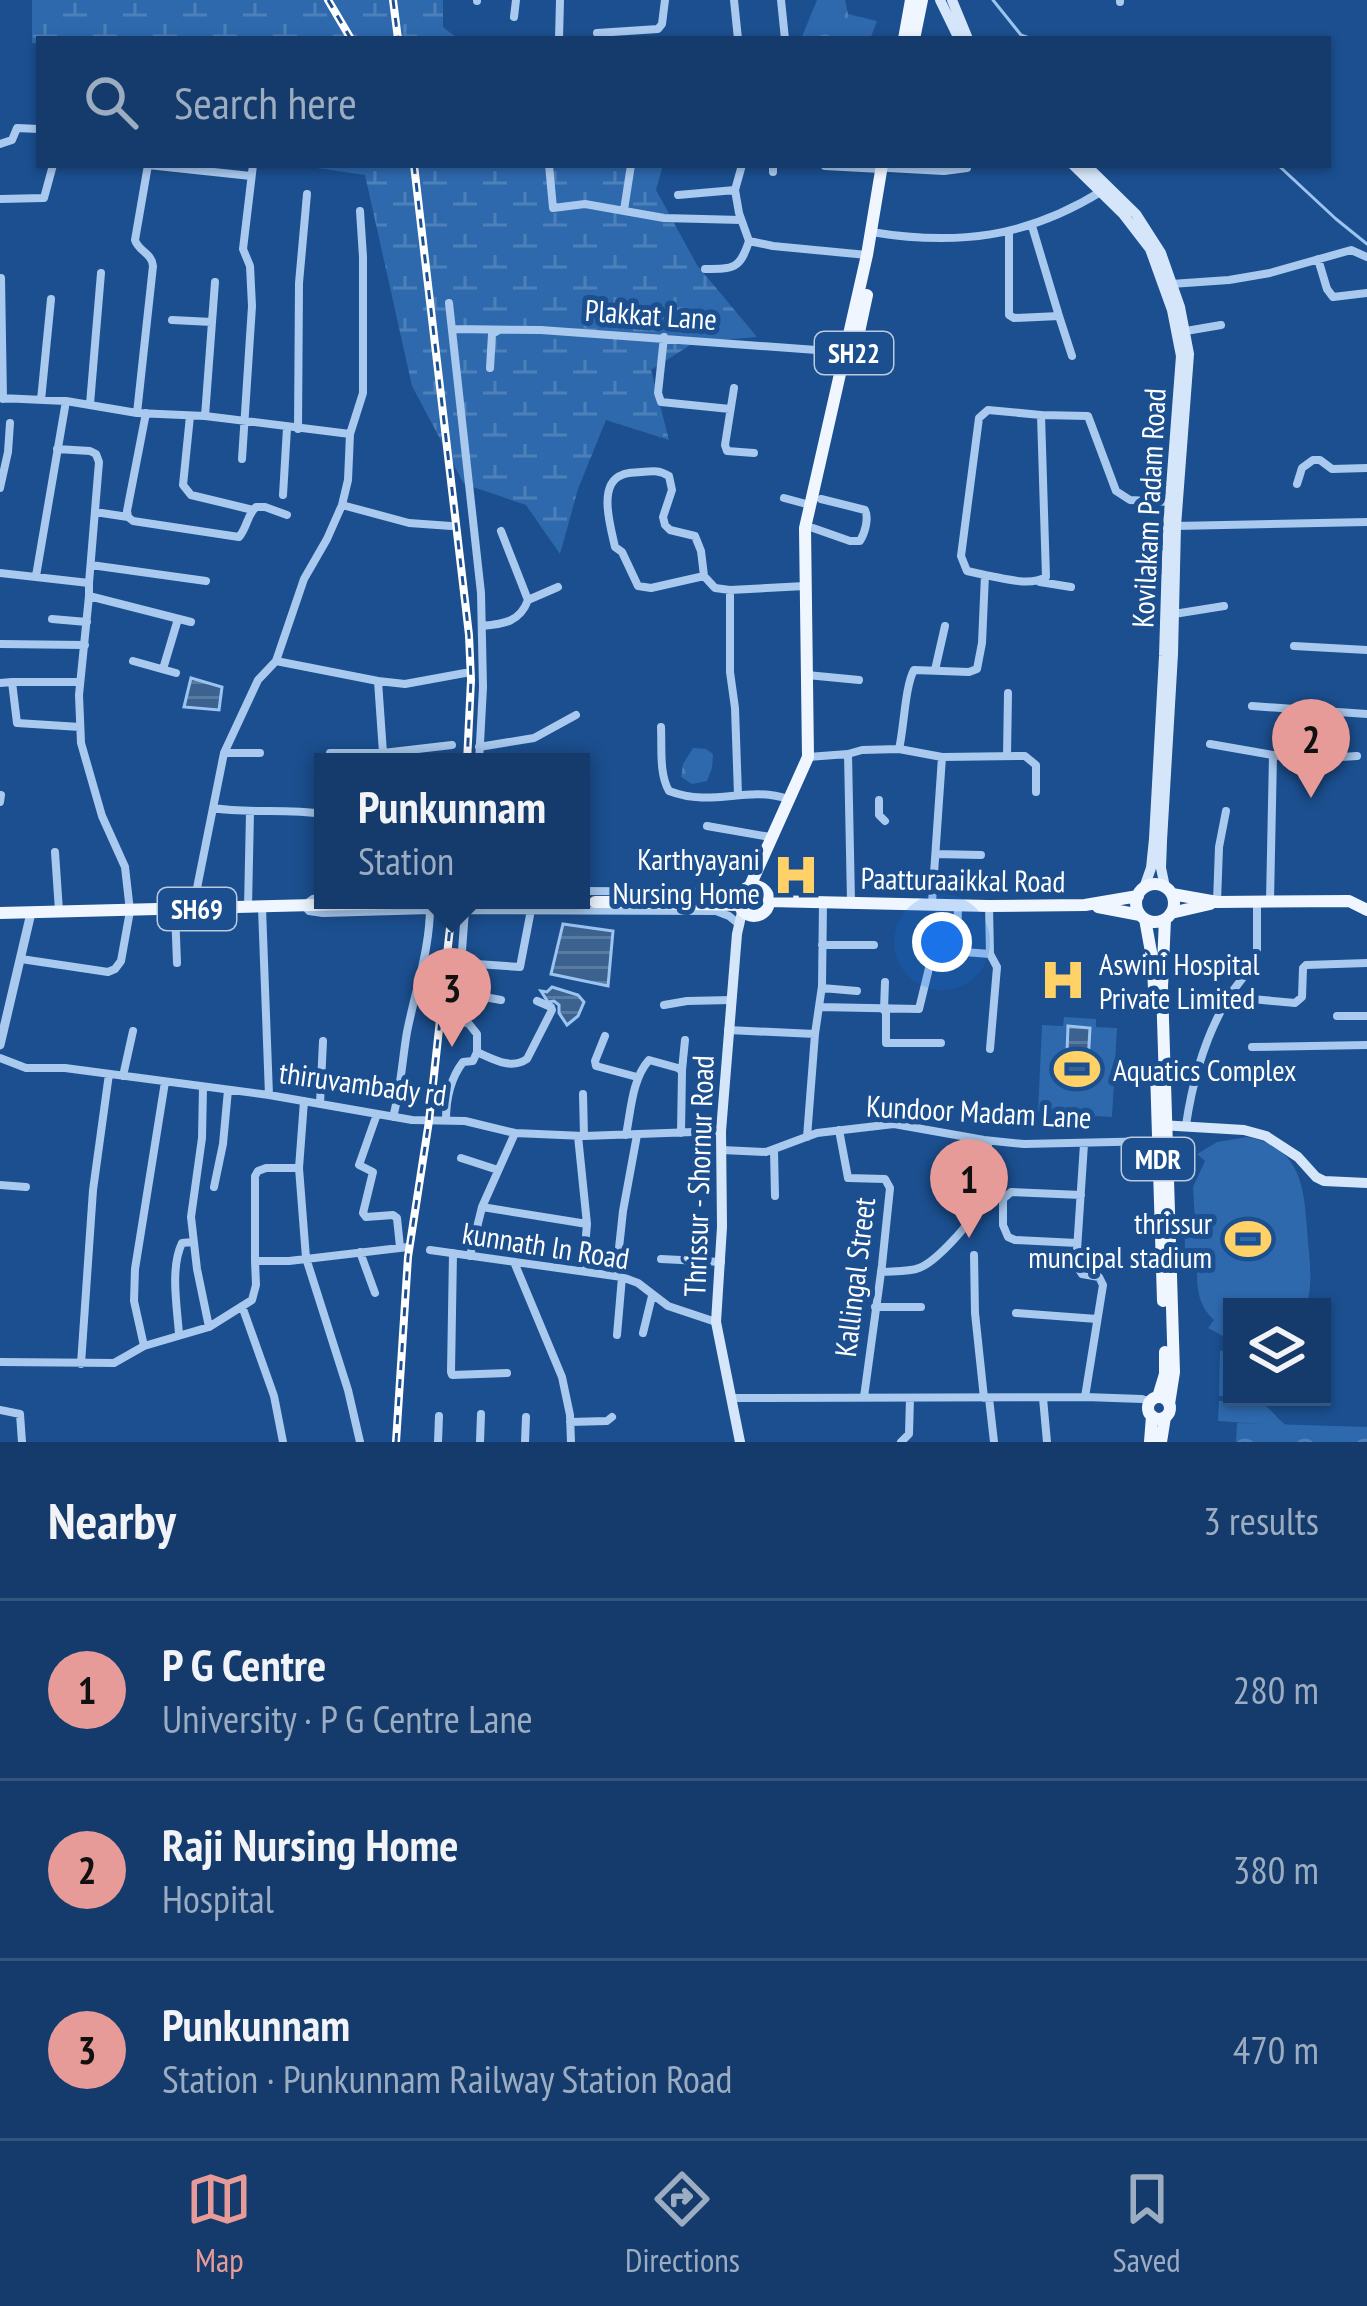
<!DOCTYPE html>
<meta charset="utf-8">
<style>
:root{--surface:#143b6b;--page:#1d4271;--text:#f1f3f6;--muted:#9dadc1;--line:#33557e;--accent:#e69b98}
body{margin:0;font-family:"PT Sans Narrow",sans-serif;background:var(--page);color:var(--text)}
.controls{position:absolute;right:36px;bottom:36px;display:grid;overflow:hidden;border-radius:0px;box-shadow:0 3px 9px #0004}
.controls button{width:108px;height:108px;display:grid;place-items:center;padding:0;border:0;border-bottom:3px solid var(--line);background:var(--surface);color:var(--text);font:60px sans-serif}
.you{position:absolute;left:942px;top:942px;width:42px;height:42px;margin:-30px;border:9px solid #fff;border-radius:50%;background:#1a73e8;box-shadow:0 0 0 18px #1a73e833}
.badge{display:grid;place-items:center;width:78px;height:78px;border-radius:50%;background:var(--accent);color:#111;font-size:39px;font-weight:700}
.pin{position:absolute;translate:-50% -99px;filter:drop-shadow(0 3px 6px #0008)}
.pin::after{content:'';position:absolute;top:63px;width:42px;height:36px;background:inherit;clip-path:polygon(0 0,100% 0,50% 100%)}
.popup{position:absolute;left:314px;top:753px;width:276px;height:156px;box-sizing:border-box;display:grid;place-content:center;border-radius:0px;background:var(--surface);filter:drop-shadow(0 3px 9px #0005);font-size:39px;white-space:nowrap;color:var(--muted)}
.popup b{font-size:45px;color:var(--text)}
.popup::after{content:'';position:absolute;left:50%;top:100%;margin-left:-24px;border:24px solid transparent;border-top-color:var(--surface)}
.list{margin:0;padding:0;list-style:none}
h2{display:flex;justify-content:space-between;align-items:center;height:156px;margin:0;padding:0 48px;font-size:51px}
h2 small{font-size:39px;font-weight:400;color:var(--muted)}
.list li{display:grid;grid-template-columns:78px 1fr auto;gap:36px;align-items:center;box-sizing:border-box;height:180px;padding:0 48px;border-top:3px solid var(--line)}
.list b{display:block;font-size:45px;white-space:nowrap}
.list p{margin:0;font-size:39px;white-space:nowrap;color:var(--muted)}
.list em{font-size:39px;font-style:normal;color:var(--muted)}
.icon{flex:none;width:66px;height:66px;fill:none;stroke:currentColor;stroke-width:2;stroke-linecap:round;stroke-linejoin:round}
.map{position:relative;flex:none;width:1367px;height:1442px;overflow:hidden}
.search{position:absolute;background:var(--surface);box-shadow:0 3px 9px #0004;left:36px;right:36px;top:36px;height:132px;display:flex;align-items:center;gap:30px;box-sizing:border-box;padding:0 42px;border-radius:0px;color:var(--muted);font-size:45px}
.sheet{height:696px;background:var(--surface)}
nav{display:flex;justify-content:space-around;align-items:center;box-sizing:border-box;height:168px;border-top:3px solid var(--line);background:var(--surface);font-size:33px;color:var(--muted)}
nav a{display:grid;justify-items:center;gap:6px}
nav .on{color:var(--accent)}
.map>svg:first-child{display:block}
</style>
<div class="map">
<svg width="1367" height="1442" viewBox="0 0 1367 1442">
<defs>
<pattern id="forest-crowns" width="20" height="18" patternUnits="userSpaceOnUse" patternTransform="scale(3)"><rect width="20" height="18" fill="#2e69ad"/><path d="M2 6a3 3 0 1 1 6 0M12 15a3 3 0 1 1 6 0" fill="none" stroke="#4d80b9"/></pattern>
<pattern id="wetland-marsh" width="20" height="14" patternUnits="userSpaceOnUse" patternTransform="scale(3)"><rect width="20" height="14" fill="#2e69ad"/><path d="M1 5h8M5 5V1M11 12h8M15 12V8" fill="none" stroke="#4d80b9"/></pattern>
<pattern id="water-rules" width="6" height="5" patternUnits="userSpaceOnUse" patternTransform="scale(3)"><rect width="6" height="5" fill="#3c6290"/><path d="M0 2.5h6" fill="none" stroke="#597aa1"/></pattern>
</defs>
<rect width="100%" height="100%" fill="#1b4f8f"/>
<path fill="#2e69ad" d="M1064 1017 1096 1019V1027L1117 1028 1112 1117 1038 1113 1042 1025 1063 1026Z
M1247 1137C1305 1148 1304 1192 1308 1241 1310 1263 1313 1285 1306 1307H1232V1341L1208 1328 1214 1320C1199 1306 1197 1291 1197 1271H1186L1184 1223 1195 1222 1193 1187 1205 1161 1197 1154 1217 1142Z
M1232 1350V1396H1219L1220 1351Z
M1219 1401C1230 1401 1249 1398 1259 1402 1270 1406 1278 1421 1288 1426L1218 1421Z"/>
<path fill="url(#forest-crowns)" d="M817 0H845L848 14 877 21 870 39H801Z
M693 748 706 749 713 754 712 768 707 781 692 784 681 777 683 764Z
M1237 1423 1367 1427V1442H1236Z"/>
<path fill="url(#wetland-marsh)" d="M32 0H443V27L458 39H39V44L32 43Z
M269 165H663L656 190 697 265 757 337 695 342 651 370 669 440 606 420 578 489 560 554 526 505 464 484 412 386 365 175 310 167Z"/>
<path fill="url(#water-rules)" stroke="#9cc4f0" stroke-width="3" d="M191 678 222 687 219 710 184 707Z
M563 924 613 931 608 986 551 974Z
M552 987 578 995 584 1002 578 1016 567 1025 559 1013V1005L554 1001 548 1002 541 991 547 992Z
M1068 1026 1090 1028 1087 1080 1066 1079Z"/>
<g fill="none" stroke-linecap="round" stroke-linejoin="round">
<path stroke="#9cc4f0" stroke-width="3" d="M993 0 1021 35 1032 39
M1278 165 1336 219 1367 244"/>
<path stroke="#a9c9ee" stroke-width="8" d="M734 0 738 39
M781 0 785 39
M1120 0V2
M477 1V0
M514 17 516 0
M597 33 658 29 662 24 665 0
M559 39 560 0
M0 144 12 140 17 128 39 129
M148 165 251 176
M549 165 553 208 585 204 664 218 741 220
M742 165 735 190 739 213 749 241 773 246 867 255
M773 165V172
M825 166 881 169
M889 168 944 171 967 168
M678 195 735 190
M0 199 44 198 53 165
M624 210 631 165
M871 232C957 246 1026 238 1102 191
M1009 232V315L1014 318 1059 316 1032 226
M1318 259 1327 289 1333 297 1367 293
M705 269C734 269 740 269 749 241
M1 278 3 399
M1171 284 1229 280 1270 273 1351 250 1367 257
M449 303 481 593 483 687 479 762
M1059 316 1072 356
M172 320 212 322
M452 329 541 330 844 352
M1186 331 1221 325
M664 337 658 393 661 402 730 409
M490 368 492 334 499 330
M734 388 725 445 727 451 754 453
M0 398 66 401 137 413 205 416 350 434
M41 400 51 299
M90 404 101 273
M137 413 153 266C152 253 138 251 135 240L148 165
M146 413 127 511 128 517 133 521 239 537C247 528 247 515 256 507H265L287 515
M190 416 183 485 191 495 253 510
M205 416 215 282
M298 429 299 283 307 194
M57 449 90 451 96 454 99 462 89 583
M242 459 252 306 250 266 243 249 253 165
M1297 484 1302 468 1313 460H1320L1332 469 1367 468
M0 488 8 452 10 423
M283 495 287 428
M784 498 810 505
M342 505 409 523 451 526
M95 512 128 517
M1175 526 1367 522
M813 528 850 541H860C865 533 869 518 865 510L821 499
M91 565 206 581
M0 573 89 583V596
M985 575 967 571 961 556 979 418 988 410 1041 415
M36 576 66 401
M704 576 701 551 695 536 670 530 665 525 663 517 672 490 669 476C659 470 654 471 641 472 635 473 628 472 622 475 597 484 611 528 615 547L622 552 638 586 651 588 704 576 715 588 730 590 805 586
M1040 582 1071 587
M730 590V672L735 708 738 795
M528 600 558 587
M1174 614 1224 606
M52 619 87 622
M482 626C504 624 520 622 528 600L501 531
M0 644 85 645
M1294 646 1367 650
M133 661 176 673
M276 661 378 681 383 753H330
M163 669 178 619
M935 670 945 626
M807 675 859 680
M378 681 405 684 465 673
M12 682H80
M0 683 12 682 17 723 80 727
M1252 706 1367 714
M661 727C662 748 659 774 669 791 714 808 745 785 788 799
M1210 744 1273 755 1270 901
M479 747 534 738 576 715
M899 749 942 757 1025 756 1036 765V792
M224 753H260
M848 754 862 750 899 749C904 728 905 686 914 670L969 672 977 669 982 643 985 575C1004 578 1029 587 1046 577L1041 415 1088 416 1116 491 1130 500 1170 502
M1273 755 1310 759 1357 756
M1007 756 1008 693
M808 757 848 754 851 901
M385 762 383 753 452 745
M879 800V815L885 821
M0 802 1 795
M213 808C250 814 286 808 323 814
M707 826 770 837
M55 852 59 911
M936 854 981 855
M581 891 741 892
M1217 902 1219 847 1226 811
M1257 902V959L1232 992 1252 999 1295 1003 1302 997 1303 968 1306 965 1367 963
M932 903 942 757
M306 904 313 899 323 897
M305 906 309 911 323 913 430 910
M248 907 250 812
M193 908 224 753 258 680 276 661 304 579 327 539 342 505 348 480 350 434 363 393V257L360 211
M262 908 269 1095
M175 910 177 963
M822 945H874
M957 951 958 905
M990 954 997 967 990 1049
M21 959 108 972 115 969 121 961 130 911 125 867 102 816 81 743 79 695 89 596 191 622
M461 963 520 967 531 910
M822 988 857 991
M457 992 501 1000
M664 1005 687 1001 731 1000
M819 1007 919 1009 933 952 937 950 990 954 989 906
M884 1010 885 982
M886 1010V1043H941
M1337 1016H1367
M728 1030 815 1034 807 1137
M815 1034 822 986 823 902
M605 1036 595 1061 596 1066 637 1077
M1252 1047 1367 1045
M477 1052C493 1059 511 1070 527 1059L552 1010 551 1007 537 1001
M0 1058 26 1068H65L269 1095 412 1120 465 1121 515 1133 584 1136 721 1131
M682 1070 685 1040
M123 1076 133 1031
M203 1087 202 1138 191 1217 197 1269 209 1327
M583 1094 584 1136
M320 1104 323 1041
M377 1114 359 1165 373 1172 363 1213 366 1217 393 1215 397 1218 400 1247
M393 1117C401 1088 402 1061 407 1032 416 987 431 947 430 901
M446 1120C446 1099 450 1079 463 1062L473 1061 477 1052V1034L469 1024 457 1019 465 910 716 911 729 916 740 925
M1186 1125C1193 1078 1206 1032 1232 992
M839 1130 848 1178 885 1179 890 1188 882 1265 864 1397
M626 1135C631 1110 632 1079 649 1060L678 1068 682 1071 681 1133
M578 1136 587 1224 583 1269
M1084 1144 1076 1265 1082 1274 1099 1277 1103 1285 1085 1397
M722 1150 766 1152 817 1133 894 1124 984 1140 1024 1144 1158 1141
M774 1150 775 1196
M461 1158 498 1170
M299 1168 306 1258 348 1390 360 1442
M0 1185 26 1187
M214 1187 223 1144 228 1090
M482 1207 587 1224
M1077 1243 1015 1240 1008 1237 1003 1225V1199L1011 1192 1081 1195
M430 1250 622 1277 638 1283 668 1306 716 1322
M360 1252 375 1293
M453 1253 451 1372 452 1375 507 1373
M974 1255 975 1313 984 1398
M470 1256 482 1207 515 1133
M661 1259 721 1262
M255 1261V1176L258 1171 266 1168H299L304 1101
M514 1262 562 1377 570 1415 571 1442
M881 1272C892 1271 909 1272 919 1268 936 1262 971 1223 978 1207 987 1187 988 1162 988 1141
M616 1276 623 1211 637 1135
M242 1306 274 1396 283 1442
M875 1307H921
M1016 1313 1097 1319
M643 1333 652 1296
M179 1334C177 1306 170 1268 182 1243L193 1242
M617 1335 622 1277
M144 1346 134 1301 135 1269 165 1082
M0 1362 114 1363 144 1346 209 1327 252 1300 256 1285 255 1261H289L408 1247
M81 1364 93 1190 109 1074
M731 1398 1085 1397 1142 1399 1151 1402
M989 1398 994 1442
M1043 1398 1047 1442
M0 1410 20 1414 22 1442
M570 1422 607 1421 612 1417
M438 1442 439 1416
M480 1442 481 1414
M525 1442 526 1417
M901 1442 909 1434 910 1398"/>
<path stroke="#a9c9ee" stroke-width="9" d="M0 1045 31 913"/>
<path stroke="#d6e6fa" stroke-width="10" d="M940 0 959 39
M952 0 968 39
M1073 165 1123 214 1150 249 1172 310 1181 356 1168 527 1164 656 1154 839 1151 868 1144 888
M1086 165 1136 214 1161 253 1180 307 1189 354 1176 526 1173 654 1162 841 1161 868 1165 887
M1160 1125 1244 1130 1266 1136 1298 1157 1316 1177 1324 1181 1367 1183
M740 1442 716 1322 722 1227 721 1131 737 934 742 912"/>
<path stroke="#f0f6ff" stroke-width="12" d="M904 39 911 0
M914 39 922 0
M856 346 867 295
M1136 903a19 19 0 1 1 38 0a19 19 0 1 1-38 0Z
M739 901a15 15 0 1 1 30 0a15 15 0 1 1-30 0Z
M750 886 808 757 805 528 867 255 882 165
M1172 894 1217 902 1349 901 1367 910
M769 901 989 906 1085 905 1138 896
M606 902 739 905
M1098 907 1140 915
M0 913 394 903
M1171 913 1210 904
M1145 919 1153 963 1154 990
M1165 919 1162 987 1174 1372 1169 1404
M1156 1070 1163 1301
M1158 1397 1165 1374V1352
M1148 1408a11 11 0 1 1 22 0a11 11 0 1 1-22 0Z
M1150 1442 1152 1416
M1161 1442 1165 1417"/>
<g stroke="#fff" stroke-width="8">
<path id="rail" d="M328 0 351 39
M393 0 398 39
M414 165 469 635 471 680 467 762
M396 1442 408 1257 429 1121 453 900"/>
</g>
<use href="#rail" stroke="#1b4f8f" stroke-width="3" stroke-dasharray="9" stroke-linecap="butt"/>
<path stroke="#f0f6ff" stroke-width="12" d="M595 902H606
M394 903 579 902"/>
</g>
<defs>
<g id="hospital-bare" transform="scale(3.6)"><path d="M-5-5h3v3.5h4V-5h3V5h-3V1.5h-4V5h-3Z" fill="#ffd166" stroke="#1b4f8f" stroke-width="2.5" paint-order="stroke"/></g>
<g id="stadium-bare" transform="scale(3.6)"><path d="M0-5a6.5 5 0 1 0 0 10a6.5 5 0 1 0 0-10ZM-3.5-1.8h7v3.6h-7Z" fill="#ffd166" stroke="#1b4f8f" stroke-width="2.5" paint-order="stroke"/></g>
</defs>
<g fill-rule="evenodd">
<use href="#hospital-bare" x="796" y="875"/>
<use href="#hospital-bare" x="1063" y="980"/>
<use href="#stadium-bare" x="1077" y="1069"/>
<use href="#stadium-bare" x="1248" y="1239"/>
</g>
<g text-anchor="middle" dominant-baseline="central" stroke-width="10" stroke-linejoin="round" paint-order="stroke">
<g fill="#1b4f8f" stroke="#bbcadd" stroke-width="3">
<rect x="815" y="332" width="78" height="42" rx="9"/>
<rect x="158" y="888" width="78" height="42" rx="9"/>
<rect x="1122" y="1138" width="72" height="42" rx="9"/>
</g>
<g font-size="27" font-weight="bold" fill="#fff">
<text x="854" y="353">SH22</text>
<text x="197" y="909">SH69</text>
<text x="1158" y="1159">MDR</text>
</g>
<g font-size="30" fill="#fff" stroke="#1b4f8f">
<text transform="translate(651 314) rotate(4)">Plakkat Lane</text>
<text transform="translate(1148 508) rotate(-87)">Kovilakam Padam Road</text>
<text transform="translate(963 879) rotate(1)">Paatturaaikkal Road</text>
<text transform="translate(363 1083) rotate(8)">thiruvambady rd</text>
<text transform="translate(979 1111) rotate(3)">Kundoor Madam Lane</text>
<text transform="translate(698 1176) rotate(-88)">Thrissur - Shornur Road</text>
<text transform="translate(546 1245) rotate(9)">kunnath ln Road</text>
<text transform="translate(854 1277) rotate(-83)">Kallingal Street</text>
</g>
<g font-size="30" fill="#fff" stroke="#1b4f8f" text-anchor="end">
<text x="760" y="858">Karthyayani<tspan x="760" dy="34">Nursing Home</tspan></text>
<text x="1099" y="963" text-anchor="start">Aswini Hospital<tspan x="1099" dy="34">Private Limited</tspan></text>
<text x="1113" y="1069" text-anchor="start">Aquatics Complex</text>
<text x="1212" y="1222">thrissur<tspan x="1212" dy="34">muncipal stadium</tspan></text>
</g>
</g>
</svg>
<div class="controls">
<button><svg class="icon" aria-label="layers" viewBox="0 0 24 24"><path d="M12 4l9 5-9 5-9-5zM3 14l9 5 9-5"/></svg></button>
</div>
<div class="you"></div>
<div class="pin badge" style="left:969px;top:1238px">1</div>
<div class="pin badge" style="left:1311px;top:798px">2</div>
<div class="pin badge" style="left:452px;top:1047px">3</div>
<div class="popup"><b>Punkunnam</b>Station</div>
<div class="search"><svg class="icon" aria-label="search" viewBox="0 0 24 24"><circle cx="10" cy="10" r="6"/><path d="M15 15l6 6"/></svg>Search here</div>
</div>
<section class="sheet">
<h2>Nearby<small>3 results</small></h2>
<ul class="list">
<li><span class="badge">1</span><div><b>P G Centre</b><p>University · P G Centre Lane</p></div><em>280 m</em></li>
<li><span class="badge">2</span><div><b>Raji Nursing Home</b><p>Hospital</p></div><em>380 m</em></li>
<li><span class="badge">3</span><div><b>Punkunnam</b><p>Station · Punkunnam Railway Station Road</p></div><em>470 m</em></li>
</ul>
</section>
<nav>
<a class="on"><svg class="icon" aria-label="map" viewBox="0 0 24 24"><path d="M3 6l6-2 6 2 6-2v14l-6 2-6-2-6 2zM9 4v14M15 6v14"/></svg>Map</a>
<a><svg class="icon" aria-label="directions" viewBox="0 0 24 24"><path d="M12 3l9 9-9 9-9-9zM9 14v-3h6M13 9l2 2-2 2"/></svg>Directions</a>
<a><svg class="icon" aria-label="saved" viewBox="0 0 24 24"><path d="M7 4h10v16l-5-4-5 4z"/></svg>Saved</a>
</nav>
